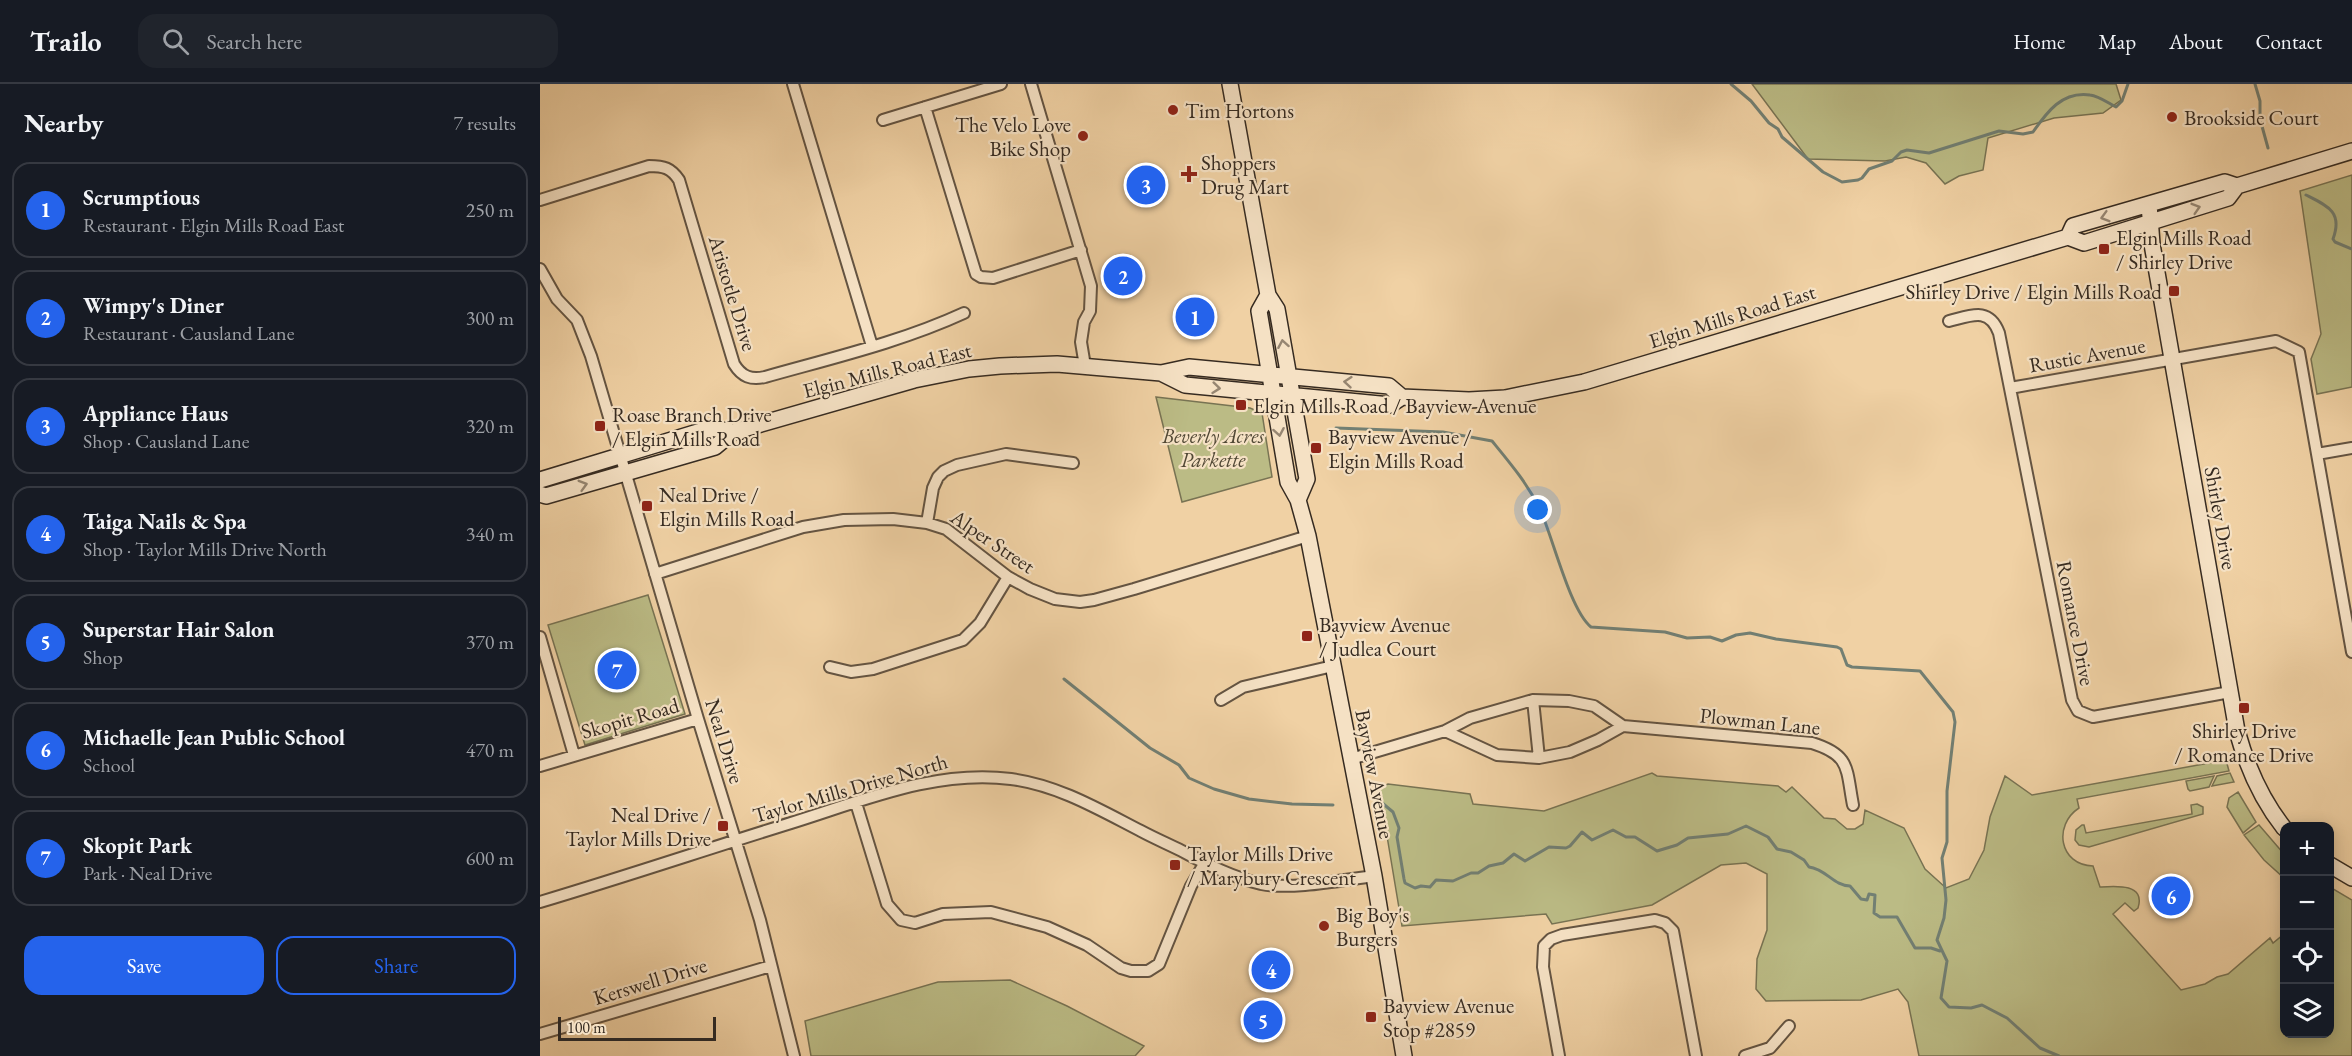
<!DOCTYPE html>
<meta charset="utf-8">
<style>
:root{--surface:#171b24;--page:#20242c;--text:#f1f3f6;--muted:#9ea1a6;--line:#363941;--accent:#2563eb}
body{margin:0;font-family:"EB Garamond",serif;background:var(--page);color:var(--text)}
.controls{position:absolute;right:18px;bottom:18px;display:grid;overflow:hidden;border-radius:12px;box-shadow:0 3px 15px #0003}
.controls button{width:54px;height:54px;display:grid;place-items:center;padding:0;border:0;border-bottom:2px solid var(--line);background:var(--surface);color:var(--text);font:30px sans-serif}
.scale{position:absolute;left:18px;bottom:15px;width:158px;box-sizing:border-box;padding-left:6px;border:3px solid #362b21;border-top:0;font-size:16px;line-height:21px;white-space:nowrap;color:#362b21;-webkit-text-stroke:4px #f5e1c4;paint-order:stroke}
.you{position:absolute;left:998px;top:426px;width:21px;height:21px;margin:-15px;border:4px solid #fff;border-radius:50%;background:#1a73e8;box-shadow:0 0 0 9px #1a73e833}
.badge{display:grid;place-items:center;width:39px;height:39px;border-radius:50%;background:var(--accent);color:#fff;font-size:20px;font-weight:700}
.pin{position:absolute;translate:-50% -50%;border:3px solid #fff;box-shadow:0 2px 6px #0006}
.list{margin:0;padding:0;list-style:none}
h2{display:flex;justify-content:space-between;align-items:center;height:78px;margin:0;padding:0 24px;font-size:26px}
h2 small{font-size:20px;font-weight:400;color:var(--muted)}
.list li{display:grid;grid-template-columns:39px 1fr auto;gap:18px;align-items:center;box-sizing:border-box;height:96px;margin:0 12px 12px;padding:0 12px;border:2px solid var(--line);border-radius:18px}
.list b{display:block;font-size:22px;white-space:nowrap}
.list p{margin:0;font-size:20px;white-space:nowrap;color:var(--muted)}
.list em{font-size:20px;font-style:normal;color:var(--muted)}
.actions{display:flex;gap:12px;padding:18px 24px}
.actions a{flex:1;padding:14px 0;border:2px solid var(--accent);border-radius:18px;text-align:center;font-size:21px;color:var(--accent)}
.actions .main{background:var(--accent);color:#fff}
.icon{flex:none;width:33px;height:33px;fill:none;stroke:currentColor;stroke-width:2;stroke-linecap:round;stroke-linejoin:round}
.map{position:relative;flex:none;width:1812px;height:972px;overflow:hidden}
header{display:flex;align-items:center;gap:36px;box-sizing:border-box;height:84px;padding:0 30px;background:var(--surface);border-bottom:2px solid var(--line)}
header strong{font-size:28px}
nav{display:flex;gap:33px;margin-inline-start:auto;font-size:21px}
.search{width:420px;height:54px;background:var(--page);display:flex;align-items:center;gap:15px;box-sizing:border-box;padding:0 21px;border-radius:18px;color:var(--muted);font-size:22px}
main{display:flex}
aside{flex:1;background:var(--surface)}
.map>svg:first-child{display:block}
</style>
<header>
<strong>Trailo</strong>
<div class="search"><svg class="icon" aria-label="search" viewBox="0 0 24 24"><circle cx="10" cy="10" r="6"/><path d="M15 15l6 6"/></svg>Search here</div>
<nav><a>Home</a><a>Map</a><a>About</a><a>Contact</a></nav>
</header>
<main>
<aside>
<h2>Nearby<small>7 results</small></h2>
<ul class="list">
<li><span class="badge">1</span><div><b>Scrumptious</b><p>Restaurant · Elgin Mills Road East</p></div><em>250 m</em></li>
<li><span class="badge">2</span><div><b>Wimpy's Diner</b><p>Restaurant · Causland Lane</p></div><em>300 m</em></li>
<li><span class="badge">3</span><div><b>Appliance Haus</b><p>Shop · Causland Lane</p></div><em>320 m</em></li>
<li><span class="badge">4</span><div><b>Taiga Nails &amp; Spa</b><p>Shop · Taylor Mills Drive North</p></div><em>340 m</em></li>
<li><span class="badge">5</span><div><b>Superstar Hair Salon</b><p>Shop</p></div><em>370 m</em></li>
<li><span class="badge">6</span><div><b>Michaelle Jean Public School</b><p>School</p></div><em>470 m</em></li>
<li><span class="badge">7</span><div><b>Skopit Park</b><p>Park · Neal Drive</p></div><em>600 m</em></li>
</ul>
<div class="actions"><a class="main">Save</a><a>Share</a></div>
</aside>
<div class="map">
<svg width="1812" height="972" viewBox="0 0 1812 972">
<rect width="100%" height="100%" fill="#f0d1a4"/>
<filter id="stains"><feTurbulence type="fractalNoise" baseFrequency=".00333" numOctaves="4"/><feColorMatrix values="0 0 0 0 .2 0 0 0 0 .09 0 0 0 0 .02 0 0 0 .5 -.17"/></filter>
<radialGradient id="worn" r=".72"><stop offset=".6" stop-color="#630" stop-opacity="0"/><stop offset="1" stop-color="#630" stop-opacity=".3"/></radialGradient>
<path fill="#bbbb85" stroke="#787353" stroke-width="1.5" d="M1212 0H1576L1581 16 1563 29 1514 34 1448 54 1443 86 1419 92 1405 100 1386 79 1366 73 1345 77 1268 75Z
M1812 91V303L1777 310 1771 275 1781 250 1760 107Z
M616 313 710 324 722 329 732 393 642 418Z
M108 511 145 630 45 661 8 541Z
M1686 676 1689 687 1537 715 1539 724C1513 741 1519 781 1553 782L1560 803C1575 802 1606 799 1598 824L1594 827 1585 819 1573 830 1641 906 1665 900 1677 893 1688 890 1730 854 1733 859 1744 850V950H1790V803L1812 816V972H1379L1368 918 1358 905 1321 916 1226 917 1216 905 1217 875 1227 846V790L1206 779 1181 781 1112 821 1012 840 1006 830 862 842 839 704 848 700 930 710 933 720 1004 727 1112 689 1117 692 1238 702 1246 708 1252 703 1284 734 1295 735 1307 745H1315L1323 740 1325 726 1364 744 1385 785 1406 804 1429 795 1444 766 1450 733 1465 692 1492 711Z
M1690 689 1694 698 1672 702 1677 692Z
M1674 692 1669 703 1650 707 1648 705 1646 697Z
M1698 708 1716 738 1703 749 1687 723 1689 714Z
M1657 720 1663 723V730L1549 763 1539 761 1535 756 1536 746 1542 741H1544L1546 749 1652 730 1651 721Z
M1719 741 1744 770V794L1724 776 1704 751Z
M470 896 527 922 604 962 595 972H271L265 937 398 898Z"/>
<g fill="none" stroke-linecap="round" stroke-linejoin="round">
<path stroke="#727f73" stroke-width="3" d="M1191 0 1211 17 1229 39 1238 45 1242 53 1283 88 1302 98 1318 96 1322 94 1329 85 1352 77 1361 68 1367 66 1389 69 1459 47 1483 50 1493 48C1507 28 1522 7 1550 11 1559 12 1568 19 1576 23L1582 17 1588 0
M1715 0 1720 17V35L1728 64
M1766 111C1788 122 1803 128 1793 155L1795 158 1812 165
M796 344 903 348 952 357C970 379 987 399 1000 425 1013 454 1030 526 1051 543L1125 548 1147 554 1170 553 1182 557 1196 551 1210 549 1236 555 1297 563 1301 565 1307 581 1312 583 1380 587 1413 628 1415 638 1407 707V758L1402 774 1406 816 1404 834 1397 856 1407 877 1401 914 1409 923 1431 924 1442 921 1467 934 1500 964 1519 972
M524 595 610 664 639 681 649 694 674 705 709 715 752 720 793 721
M841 718 853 728 859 744 857 753 864 795 865 799 875 804 881 802 890 803 896 796 913 797 931 789H938L949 782 963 779 974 770 985 777 1009 763 1026 764 1030 762 1042 748 1052 756 1073 746 1086 753H1095L1117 767 1137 761 1148 754 1188 750 1206 742 1228 753 1237 765 1251 768 1264 776 1269 783C1286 785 1294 802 1310 802L1321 815 1327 816 1329 810 1335 811 1334 829 1340 833H1357L1375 864H1391L1400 867"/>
<g stroke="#645442" stroke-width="14">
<path id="street" d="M253 0 332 262
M491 0 551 202 550 227 544 238 541 258 545 282
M385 23 436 190 441 193 453 194 541 166
M343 36 461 0
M0 116 109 82C124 82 131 84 139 96L194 280C202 293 211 296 225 293 292 274 361 258 424 229
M0 185 17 215 37 236 51 272 158 635 220 836 254 972
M1409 237C1430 232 1449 222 1459 249L1532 616 1538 627 1553 633 1690 608
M1470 304 1736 257 1759 268 1812 568
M1777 370 1812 364
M387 439 393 404 398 393 404 387 417 381 466 370 533 379
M115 490 263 443 304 436 353 435 387 439 406 445 468 493 490 505 515 515 540 518 554 516 594 505 768 452
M0 553 34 671
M290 583 311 588 333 585 423 556 440 539 468 493
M681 616 703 603 793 582
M993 616 999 674
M905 647 957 671 999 674 1030 668 1058 656 1083 642
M811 675 905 647 930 634 993 616 1029 617 1054 622 1083 642 1272 659C1311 671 1306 685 1313 721
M0 682 158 635
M316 719 347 820 361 836 375 839 403 830 451 828 507 843 547 861 581 884 591 887H608L619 880 651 802 664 780
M0 818C84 793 167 765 251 739 322 717 396 685 471 695 518 701 560 726 601 747 614 754 628 760 642 767 668 781 692 793 721 800 752 806 802 796 834 792
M0 950 231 882
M1019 972 1003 883 1004 862 1011 855 1022 851 1115 836 1125 839 1133 847 1156 972
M1205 972 1230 964 1249 942"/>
</g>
<g stroke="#362b21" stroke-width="18">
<path id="secondary" d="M690 0 728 211 737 225 767 395 758 416
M1609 120 1612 160 1697 647C1707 683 1721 715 1744 744
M1528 153 1533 142 1685 98 1697 102 1812 67
M728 211 719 227 748 398 758 416 768 452 834 792 864 972
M621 289 645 301 850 321 862 313
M0 396 171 344 193 348
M0 410 6 412 175 363 193 348 374 296 429 285 460 282 517 280 621 289 649 283 849 302 862 313 929 316 965 314 1044 298 1528 153 1544 159 1688 114 1697 102
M1790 781 1812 794"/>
</g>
<use href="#street" stroke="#f5e1c4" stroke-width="10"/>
<use href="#secondary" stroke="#f5e1c4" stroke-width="15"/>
</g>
<defs><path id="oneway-chevron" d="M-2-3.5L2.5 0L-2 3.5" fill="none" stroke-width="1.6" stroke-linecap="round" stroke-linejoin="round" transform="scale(1.5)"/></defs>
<g stroke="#968672">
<use href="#oneway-chevron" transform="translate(1656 124) rotate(-17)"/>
<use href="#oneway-chevron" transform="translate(1565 133) rotate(164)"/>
<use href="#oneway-chevron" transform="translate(743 260) rotate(-100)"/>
<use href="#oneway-chevron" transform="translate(808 298) rotate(-175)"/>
<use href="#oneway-chevron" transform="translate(676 304) rotate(6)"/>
<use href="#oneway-chevron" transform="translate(739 348) rotate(80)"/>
<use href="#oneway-chevron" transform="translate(43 401) rotate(-16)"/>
</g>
<g fill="#8f2418" stroke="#f5e1c4" stroke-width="2">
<circle cx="633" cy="26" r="6"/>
<circle cx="1632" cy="33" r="6"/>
<circle cx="543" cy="52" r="6"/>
<path d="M646 81h6v6h6v6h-6v6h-6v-6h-6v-6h6z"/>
<rect x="1558" y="159" width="12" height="12" rx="3"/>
<rect x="1628" y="201" width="12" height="12" rx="3"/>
<rect x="695" y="315" width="12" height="12" rx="3"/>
<rect x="54" y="336" width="12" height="12" rx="3"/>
<rect x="770" y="358" width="12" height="12" rx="3"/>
<rect x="101" y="416" width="12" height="12" rx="3"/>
<rect x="761" y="546" width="12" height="12" rx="3"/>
<rect x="1698" y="618" width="12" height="12" rx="3"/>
<rect x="177" y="736" width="12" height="12" rx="3"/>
<rect x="629" y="775" width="12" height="12" rx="3"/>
<circle cx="784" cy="842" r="6"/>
<rect x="825" y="927" width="12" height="12" rx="3"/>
</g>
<g text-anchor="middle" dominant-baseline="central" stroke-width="4.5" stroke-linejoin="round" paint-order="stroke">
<g font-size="21" fill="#362b21" stroke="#f5e1c4" text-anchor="start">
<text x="645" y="26">Tim Hortons</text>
<text x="1644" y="33">Brookside Court</text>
<text x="531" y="40" text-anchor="end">The Velo Love<tspan x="531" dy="24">Bike Shop</tspan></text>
<text x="661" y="78">Shoppers<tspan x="661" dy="24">Drug Mart</tspan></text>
<text x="1576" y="153">Elgin Mills Road<tspan x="1576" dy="24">/ Shirley Drive</tspan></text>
<text x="1622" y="207" text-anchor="end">Shirley Drive / Elgin Mills Road</text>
<text x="713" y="321">Elgin Mills Road / Bayview Avenue</text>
<text x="72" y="330">Roase Branch Drive<tspan x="72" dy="24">/ Elgin Mills Road</tspan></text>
<text x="788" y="352">Bayview Avenue /<tspan x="788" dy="24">Elgin Mills Road</tspan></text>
<text x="119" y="410">Neal Drive /<tspan x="119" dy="24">Elgin Mills Road</tspan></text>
<text x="779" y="540">Bayview Avenue<tspan x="779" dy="24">/ Judlea Court</tspan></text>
<text x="1704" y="646" text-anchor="middle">Shirley Drive<tspan x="1704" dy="24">/ Romance Drive</tspan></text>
<text x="171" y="730" text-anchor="end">Neal Drive /<tspan x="171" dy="24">Taylor Mills Drive</tspan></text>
<text x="647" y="769">Taylor Mills Drive<tspan x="647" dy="24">/ Marybury Crescent</tspan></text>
<text x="796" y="830">Big Boy's<tspan x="796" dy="24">Burgers</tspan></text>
<text x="843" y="921">Bayview Avenue<tspan x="843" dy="24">Stop #2859</tspan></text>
</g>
<g font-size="21" fill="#362b21" stroke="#f5e1c4">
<text transform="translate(193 209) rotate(73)">Aristotle Drive</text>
<text transform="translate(1192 232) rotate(-17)">Elgin Mills Road East</text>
<text transform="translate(1547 271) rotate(-10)">Rustic Avenue</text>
<text transform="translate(347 286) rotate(-14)">Elgin Mills Road East</text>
<text transform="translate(1681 434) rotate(80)">Shirley Drive</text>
<text transform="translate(453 457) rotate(34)">Alper Street</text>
<text transform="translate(1536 539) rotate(79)">Romance Drive</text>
<text transform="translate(90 634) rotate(-16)">Skopit Road</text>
<text transform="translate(1220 637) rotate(6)">Plowman Lane</text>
<text transform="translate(185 657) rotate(73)">Neal Drive</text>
<text transform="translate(835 690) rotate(79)">Bayview Avenue</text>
<text transform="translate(310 704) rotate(-16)">Taylor Mills Drive North</text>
<text transform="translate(110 897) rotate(-17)">Kerswell Drive</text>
</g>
<g font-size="21" font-style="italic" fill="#514835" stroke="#f5e1c4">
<text x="673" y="351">Beverly Acres<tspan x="673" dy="24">Parkette</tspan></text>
</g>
</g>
<rect width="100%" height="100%" filter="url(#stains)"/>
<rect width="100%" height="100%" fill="url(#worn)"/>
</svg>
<div class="controls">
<button>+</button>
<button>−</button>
<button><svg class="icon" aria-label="locate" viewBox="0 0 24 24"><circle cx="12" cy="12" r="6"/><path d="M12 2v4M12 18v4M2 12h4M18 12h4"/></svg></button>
<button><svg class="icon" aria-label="layers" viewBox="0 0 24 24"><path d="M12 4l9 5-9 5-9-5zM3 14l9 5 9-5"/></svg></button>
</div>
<div class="scale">100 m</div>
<div class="you"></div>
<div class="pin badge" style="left:655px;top:233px">1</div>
<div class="pin badge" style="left:583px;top:192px">2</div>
<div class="pin badge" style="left:606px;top:101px">3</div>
<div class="pin badge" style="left:731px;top:886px">4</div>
<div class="pin badge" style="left:723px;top:936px">5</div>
<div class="pin badge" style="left:1631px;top:812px">6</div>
<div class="pin badge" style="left:77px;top:586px">7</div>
</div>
</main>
